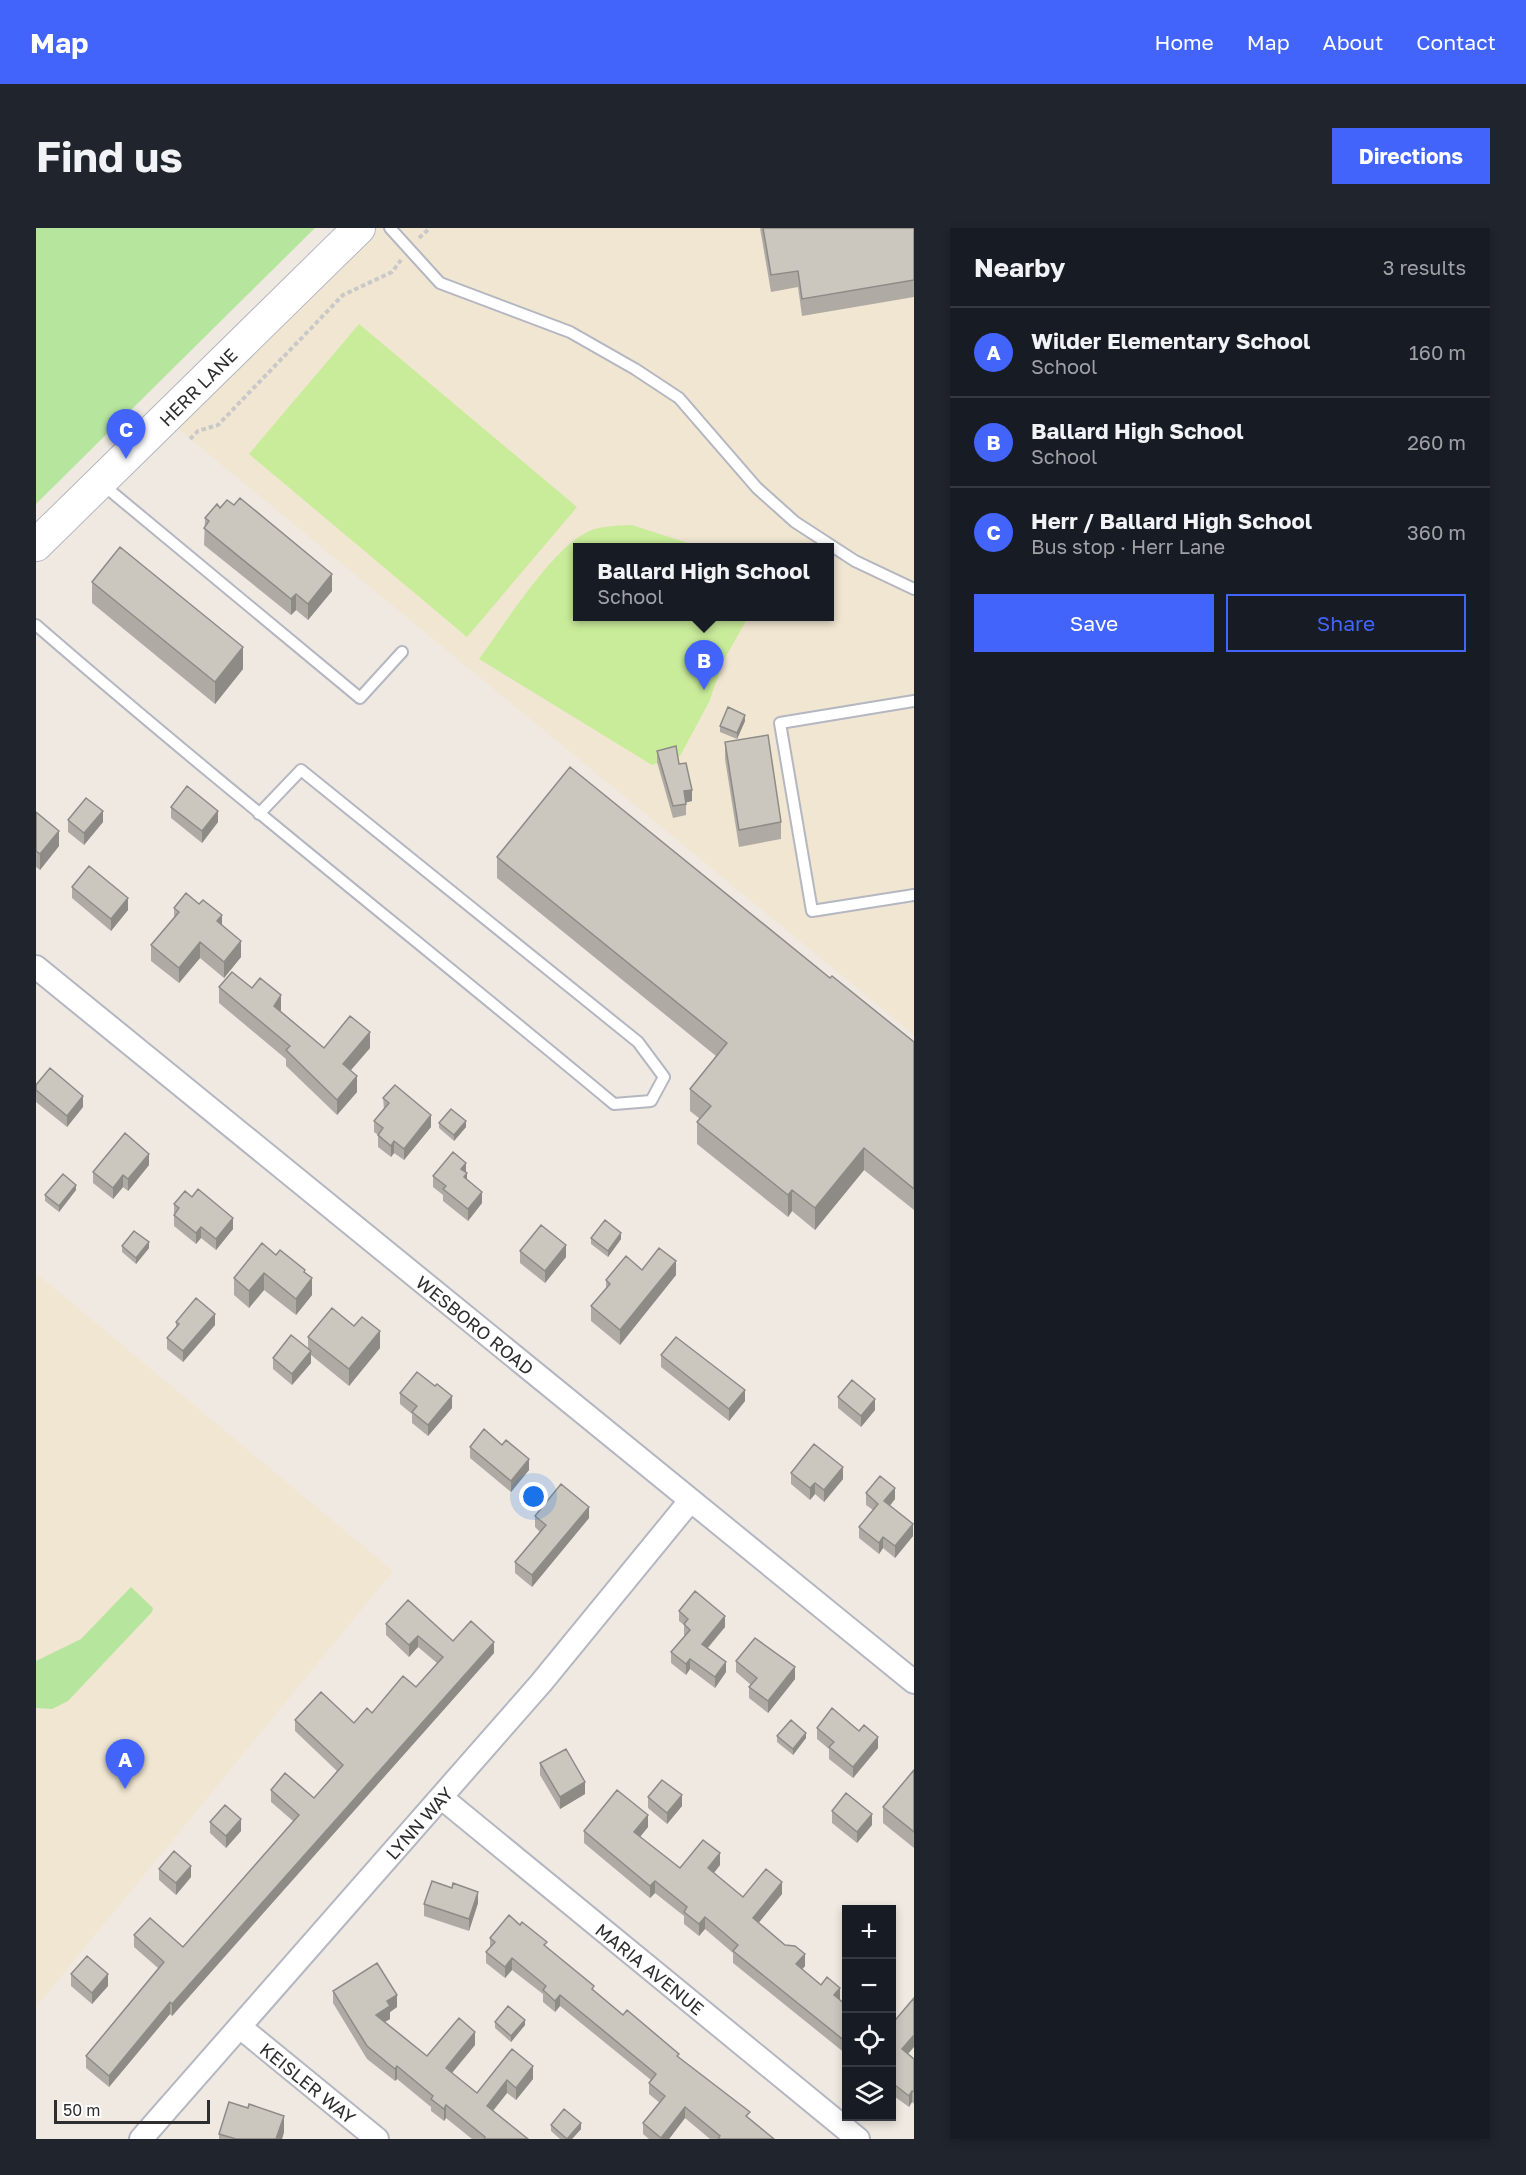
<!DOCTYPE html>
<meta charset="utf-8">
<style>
:root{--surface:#171b24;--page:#20242c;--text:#f1f3f6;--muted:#9ea1a6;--line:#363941;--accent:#4264fb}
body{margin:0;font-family:"Golos Text",sans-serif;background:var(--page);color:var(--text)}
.controls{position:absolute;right:18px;bottom:18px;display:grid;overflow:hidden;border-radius:0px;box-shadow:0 3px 9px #0003}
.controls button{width:54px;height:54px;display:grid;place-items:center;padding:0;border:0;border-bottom:2px solid var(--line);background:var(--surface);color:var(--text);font:30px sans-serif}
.scale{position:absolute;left:18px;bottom:15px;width:156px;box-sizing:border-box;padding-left:6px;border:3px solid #2e2e2e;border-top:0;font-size:16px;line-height:21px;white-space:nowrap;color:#2e2e2e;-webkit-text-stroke:4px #fff;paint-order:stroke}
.you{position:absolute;left:498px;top:1269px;width:21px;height:21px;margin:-15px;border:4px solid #fff;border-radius:50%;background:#1a73e8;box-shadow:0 0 0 9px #1a73e833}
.badge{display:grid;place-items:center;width:39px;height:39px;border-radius:50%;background:var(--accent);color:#fff;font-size:20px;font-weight:700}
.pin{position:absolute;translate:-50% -50px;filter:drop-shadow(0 2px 3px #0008)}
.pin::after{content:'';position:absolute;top:32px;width:21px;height:18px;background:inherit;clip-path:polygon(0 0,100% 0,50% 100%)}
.popup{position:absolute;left:537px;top:315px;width:261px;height:78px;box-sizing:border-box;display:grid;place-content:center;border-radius:0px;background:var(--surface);filter:drop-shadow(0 2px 4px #0005);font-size:20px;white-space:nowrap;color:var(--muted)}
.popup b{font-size:22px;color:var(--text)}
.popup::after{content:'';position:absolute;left:50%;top:100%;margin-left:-12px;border:12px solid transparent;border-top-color:var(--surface)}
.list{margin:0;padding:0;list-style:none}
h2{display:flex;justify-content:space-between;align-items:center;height:78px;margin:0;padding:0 24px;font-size:26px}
h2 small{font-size:20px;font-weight:400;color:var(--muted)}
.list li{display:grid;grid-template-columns:39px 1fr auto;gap:18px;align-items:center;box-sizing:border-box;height:90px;padding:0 24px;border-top:2px solid var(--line)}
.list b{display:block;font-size:22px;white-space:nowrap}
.list p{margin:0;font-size:20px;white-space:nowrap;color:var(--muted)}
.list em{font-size:20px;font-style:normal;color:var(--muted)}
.actions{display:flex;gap:12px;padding:18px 24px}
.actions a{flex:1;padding:14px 0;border:2px solid var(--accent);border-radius:0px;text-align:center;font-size:21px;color:var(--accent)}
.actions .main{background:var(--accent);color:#fff}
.icon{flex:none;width:33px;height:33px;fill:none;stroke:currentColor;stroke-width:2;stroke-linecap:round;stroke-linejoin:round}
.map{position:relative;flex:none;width:878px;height:1911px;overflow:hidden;border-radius:0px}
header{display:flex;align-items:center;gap:36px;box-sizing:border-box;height:84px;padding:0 30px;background:var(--accent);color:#fff}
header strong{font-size:28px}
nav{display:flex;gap:33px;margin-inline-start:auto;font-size:21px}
.intro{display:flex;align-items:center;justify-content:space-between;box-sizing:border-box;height:144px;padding:0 36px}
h1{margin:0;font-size:42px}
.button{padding:15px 27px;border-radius:0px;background:var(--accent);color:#fff;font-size:21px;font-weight:700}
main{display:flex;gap:36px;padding:0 36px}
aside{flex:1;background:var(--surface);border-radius:0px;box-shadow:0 3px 9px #0003}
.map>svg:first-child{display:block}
</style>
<header>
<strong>Map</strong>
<nav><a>Home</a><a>Map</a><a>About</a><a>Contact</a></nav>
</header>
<div class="intro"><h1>Find us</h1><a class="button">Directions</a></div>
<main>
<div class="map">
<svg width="878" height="1911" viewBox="0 0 878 1911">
<rect width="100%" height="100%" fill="#efe9e1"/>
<path fill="#f0e6d1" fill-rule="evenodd" d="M326 0H878V807L130 191ZM542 320H794V388H542Z
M0 1045 357 1343 0 1779Z"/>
<path fill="#b6e59e" d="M0 0H279L0 276Z
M95 1359 117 1380 116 1384 32 1473 16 1481 0 1480V1433L45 1411Z"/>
<path fill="#c9ec9a" d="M323 96 541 279 431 409 213 226Z
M596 297 664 319 542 320V388L712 389 688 432 673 474 644 528 616 537 443 431C468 397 512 327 546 307 561 297 579 298 596 297Z"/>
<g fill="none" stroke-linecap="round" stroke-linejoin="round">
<g stroke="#b4b7c1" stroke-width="14">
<path id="service" d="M354 0 404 55 534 104 599 141 643 170 721 260 759 294 819 333 878 361
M66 256 324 470 366 424
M0 397C189 561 386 716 578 876L615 873 628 849 602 814 265 542 223 586
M878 473 744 495 776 683 878 667"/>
</g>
<g stroke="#b4b7c1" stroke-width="26">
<path id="minor" d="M0 739 878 1454
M406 1570 822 1911
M204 1799 341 1911
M105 1911 505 1455 654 1273"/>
</g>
<g stroke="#b4b7c1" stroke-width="34">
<path id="secondary" d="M0 317 323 0"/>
</g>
<path stroke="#c9c9c9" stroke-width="4" stroke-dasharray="4.5 3" stroke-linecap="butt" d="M383 10 394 0
M154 211 162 203 182 197 307 67 356 44 365 32"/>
<use href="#service" stroke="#fff" stroke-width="10"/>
<use href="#minor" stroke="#fff" stroke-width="22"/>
<use href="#secondary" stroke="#fff" stroke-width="32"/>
</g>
<path fill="#afaba4" d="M724 0H878V69L766 88 762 59 735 64Z
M198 277 296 363 272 392 260 382 255 387 168 317 169 290 184 280Z
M56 354 207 441 179 476 56 375Z
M709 493 701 511 684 504V498Z
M689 514 745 594V611L703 619 689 531Z
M621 523 643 536 656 573 650 574V587L637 590 621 534Z
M135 579 182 594 166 615 135 590Z
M0 584 23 618 4 642 0 639Z
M32 592 67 594 48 617 32 604Z
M461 629 794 750 878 814V982L828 942 779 1002 756 983 752 989 661 916V894L664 891 654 883V861L680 828 461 650Z
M36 659 92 682 75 703 36 670Z
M138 680 186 696 205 729 188 750 164 730 143 755 115 733V717L138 690Z
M183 759 245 782 244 783 288 820H334L315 842 321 864 301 887 250 838V831L183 775Z
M0 857 47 879 31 899 0 874Z
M347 870 395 899 368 932 358 925 355 929 342 919V907L338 904V893L348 882Z
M403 895 430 899 418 913 403 900Z
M113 937 92 963 87 959 77 971 57 955V944Z
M430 945 431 952 446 975 432 993 407 973V967L397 959V948Z
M40 962 23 984 9 973V967Z
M138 976 197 1001 180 1022 165 1010 160 1016 138 998Z
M555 1010 585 1011 572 1029 555 1016Z
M86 1018 113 1020 100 1036 86 1024Z
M484 1023 530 1029 509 1055 484 1035Z
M240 1027 269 1045 276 1067 260 1087 228 1062 213 1080 198 1067V1050Z
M640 1047 584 1117 555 1093V1078L570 1061V1052Z
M140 1094 179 1097 147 1134 131 1121V1110L140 1099Z
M272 1109 344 1120 313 1158 275 1127V1135L256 1157 237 1141V1130L272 1121Z
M625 1127 709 1173 693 1193 625 1139Z
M399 1158 416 1180 392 1208 376 1195V1186L364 1176V1165Z
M802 1169 839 1182 825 1199 802 1180Z
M434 1219 493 1242 475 1264 434 1230Z
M755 1245 807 1251 788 1274 779 1266 774 1272 755 1256Z
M830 1265 859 1271 854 1278 877 1308 859 1330 847 1320 843 1326 823 1310V1299L837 1282 830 1277Z
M499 1288 553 1290 496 1359 479 1345V1334L504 1304 499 1299Z
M643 1383 689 1399 672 1420 690 1444 679 1460 654 1441 650 1447 635 1435V1424L649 1408 648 1407V1397L643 1393Z
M350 1396 417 1413 458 1425 136 1788 134 1786 73 1859 50 1840V1828L122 1740 98 1719V1707L147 1719 257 1593 235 1574V1562L278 1570 301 1543 259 1503V1492L318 1495 380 1459 401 1435 382 1419 373 1429 350 1407Z
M700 1433 759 1451 732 1485 713 1470V1459L715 1457 700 1444Z
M781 1500 842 1520 817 1550 793 1531V1521L781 1511Z
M741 1508 770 1510 757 1527 741 1514Z
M504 1535 549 1566 524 1581 504 1547Z
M878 1542V1620L847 1595V1579Z
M612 1569 646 1578 631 1596 612 1580Z
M796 1583 836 1597 821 1615 796 1595Z
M174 1594 205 1603 190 1620 174 1605Z
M612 1599 604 1609 644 1640 684 1637 678 1645 707 1669 746 1666 722 1695 769 1738 766 1741 810 1777V1826L697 1735V1725L669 1701 663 1708 648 1696V1688L619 1665 614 1670 548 1615V1603Z
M123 1641 155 1649 140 1667 123 1652Z
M442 1675 433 1703 388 1688V1676Z
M454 1710 511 1719 558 1764 643 1830 738 1911H674L649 1890 633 1911H613L607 1906V1895L624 1875 613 1866V1855L615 1852 524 1778 519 1784 507 1774V1766L476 1742 469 1750 450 1735V1724L454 1720Z
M35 1746 72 1758 56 1776 35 1758Z
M297 1763 361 1779 354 1784V1791L349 1794 391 1828 439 1817 416 1845 441 1865 476 1821 497 1851 480 1872 471 1865 457 1883 492 1911H436L410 1890 408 1893 395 1883V1879L361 1851 359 1853 331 1831 297 1775Z
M459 1794 489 1797 475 1814 459 1800Z
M855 1797 872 1826 878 1831V1876L876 1874 873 1879 855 1866Z
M212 1880 248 1904 246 1911H183V1906Z
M515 1897 545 1901 536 1911H524L515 1903Z"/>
<path fill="#8e8b86" d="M296 346V363L272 392V376Z
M260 366V382L255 387V371Z
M207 419V441L179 476V454Z
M709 487V493L701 511V505Z
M656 562V573L648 575V563Z
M67 583V594L48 617V605Z
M182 583V594L166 615V603Z
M23 603V618L4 642V626Z
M92 670V682L75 703V691Z
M186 687V703L181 693Z
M205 713V729L188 750V734Z
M164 714V730L143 755V740Z
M245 767V782L238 794V778Z
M334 804V820L307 851V836Z
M321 848V864L301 887V872Z
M47 868V879L31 899V888Z
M395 887V899L368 932V921Z
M430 893V899L418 913V907Z
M358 913V925L355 929V918Z
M828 920V942L779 1002V980Z
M113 926V937L92 963V951Z
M430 935V946L431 945V957L425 941Z
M87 947V959L77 971V960Z
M40 957V962L23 984V978Z
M756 962V983L752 989V967Z
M446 964V975L432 993V981Z
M197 990V1001L180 1022V1011Z
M165 999V1010L160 1016V1005Z
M585 1005V1011L572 1029V1023Z
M113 1014V1020L100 1036V1030Z
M530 1017V1029L509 1055V1043Z
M640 1033V1047L584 1117V1102Z
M269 1042V1059L276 1050V1067L260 1087V1071L268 1044Z
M228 1045V1062L213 1080V1063Z
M179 1086V1097L147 1134V1123Z
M344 1103V1120L313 1158V1141Z
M275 1123V1135L256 1157V1146Z
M709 1162V1173L693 1193V1181Z
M416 1168V1180L392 1208V1197Z
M839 1171V1182L825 1199V1188Z
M493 1231V1242L475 1264V1253Z
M807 1239V1251L788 1274V1262Z
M779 1255V1266L774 1272V1260Z
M859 1260V1271L848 1284V1273Z
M553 1279V1290L496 1359V1347Z
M877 1296V1308L859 1330V1318Z
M847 1309V1320L843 1326V1315Z
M689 1388V1399L666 1426V1416Z
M382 1408V1419L373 1429V1417Z
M458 1414V1425L136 1788V1776Z
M654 1431V1441L650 1447V1436Z
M690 1434V1444L679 1460V1449Z
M759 1439V1451L732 1485V1473Z
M770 1505V1510L757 1527V1521Z
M842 1509V1520L817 1550V1539Z
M549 1554V1566L524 1581V1569Z
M646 1567V1578L631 1596V1585Z
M836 1586V1597L821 1615V1604Z
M612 1587V1599L598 1616V1604Z
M205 1591V1603L190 1620V1608Z
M684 1625V1637L672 1652V1640Z
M155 1638V1649L140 1667V1655Z
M619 1653V1665L614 1670V1658Z
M746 1654V1666L717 1702V1690Z
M442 1664V1675L433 1703V1691Z
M669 1689V1701L663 1708V1696Z
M769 1726V1738L760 1748V1736Z
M476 1730V1742L469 1750V1739Z
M72 1746V1758L56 1776V1765Z
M804 1760V1772L798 1767Z
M361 1767V1779L354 1784V1791L340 1799V1787L351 1773Z
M524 1767V1778L519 1784V1773Z
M134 1774V1786L73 1859V1848Z
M489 1792V1797L475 1814V1808Z
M439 1804V1817L410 1852V1840Z
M878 1807V1819L866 1833V1821Z
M361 1838V1851L359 1853V1841Z
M497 1838V1851L480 1872V1860Z
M471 1852V1865L451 1890V1878Z
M876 1863V1874L873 1879V1868Z
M410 1877V1890L408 1893V1881Z
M649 1879V1890L633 1911H625Z
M248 1888V1904L246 1911H240Z
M545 1895V1901L536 1911H531Z"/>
<path fill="#cbc7bf" stroke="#8e8b86" stroke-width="1.5" d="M727 0H878V52L766 71 762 43 735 47Z
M204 270 296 346 272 376 260 366 255 371 168 300 173 293 169 290 181 276 184 280 191 272 198 277Z
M84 319 207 419 179 454 56 354Z
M692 479 709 487 701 505 684 498Z
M732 507 745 594 703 602 689 514Z
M640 518 643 536 650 535 656 562 648 563 650 576 637 578 621 523Z
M534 539 794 750 796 748 878 814V961L828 920 779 980 756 962 752 967 661 894 675 878 654 861 691 815 461 629Z
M151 558 182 583 166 603 135 579Z
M50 570 67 583 48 605 32 592Z
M0 584 23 603 4 626 0 623Z
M53 638 92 670 75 691 36 659Z
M150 665 163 676 167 672 186 687 181 693 205 713 188 734 164 714 143 740 115 717 143 684 138 680Z
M196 744 216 760 224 750 245 767 238 778 288 820 314 788 334 804 307 836 321 848 301 872 250 822 254 818 183 759Z
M14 840 47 868 31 888 0 862V857Z
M359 857 395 887 368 921 358 913 355 918 342 907 347 900 338 893 353 875 347 870Z
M415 881 430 893 418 907 403 895Z
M89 905 113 926 92 951 87 947 77 960 57 944Z
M417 924 430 935 425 941 431 945 428 949 446 964 432 981 407 961 410 958 397 948Z
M27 946 40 957 23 978 9 967Z
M162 961 197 990 180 1011 165 999 160 1005 138 987 143 980 138 976 149 963 156 969Z
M569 992 585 1005 572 1023 555 1010Z
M505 997 530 1017 509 1043 484 1023Z
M98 1003 113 1014 100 1030 86 1018Z
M226 1015 240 1027 244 1022 269 1042 268 1044 276 1050 260 1071 228 1045 213 1063 198 1050Z
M623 1020 640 1033 584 1102 555 1078 574 1056 570 1052 590 1028 606 1042Z
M160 1070 179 1086 147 1123 131 1110 143 1096 140 1094Z
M296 1080 318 1098 326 1089 344 1103 313 1141 272 1109Z
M255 1107 275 1123 256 1146 237 1130Z
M640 1109 709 1162 693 1181 625 1127Z
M381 1144 399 1158 401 1156 416 1168 392 1197 376 1184 381 1178 364 1165Z
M816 1152 839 1171 825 1188 802 1169Z
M448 1201 466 1217 470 1212 493 1231 475 1253 434 1219Z
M778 1216 807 1239 788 1262 779 1255 774 1260 755 1245Z
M844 1248 859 1260 848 1273 877 1296 859 1318 847 1309 843 1315 823 1299 842 1276 830 1265Z
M525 1256 553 1279 496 1347 479 1334 510 1297 499 1288Z
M659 1363 689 1388 666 1416 690 1434 679 1449 654 1431 650 1436 635 1424 654 1402 648 1396 652 1391 643 1383Z
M372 1372 417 1413 435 1393 458 1414 136 1776 134 1774 73 1848 50 1828 128 1734 98 1707 114 1690 147 1719 263 1587 235 1562 249 1545 278 1570 307 1537 259 1492 285 1464 318 1495 331 1480 336 1485 367 1448 380 1459 407 1429 382 1408 373 1417 350 1396Z
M719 1410 759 1439 732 1473 713 1459 721 1450 700 1433Z
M796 1480 823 1503 828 1497 842 1509 817 1539 793 1519 798 1514 781 1500Z
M755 1492 770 1505 757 1521 741 1508Z
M530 1521 549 1554 524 1569 504 1535Z
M878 1542V1604L847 1579Z
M626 1552 646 1567 631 1585 612 1569Z
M581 1562 612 1587 598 1604 644 1640 667 1612 684 1625 672 1640 707 1669 730 1641 746 1654 717 1690 749 1717 759 1718 769 1726 760 1736 785 1757 791 1749 804 1760 798 1767 810 1777V1814L697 1723 702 1717 669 1689 663 1696 648 1684 651 1679 619 1653 614 1658 548 1603Z
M810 1565 836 1586 821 1604 796 1583Z
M189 1577 205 1591 190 1608 174 1594Z
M138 1623 155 1638 140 1655 123 1641Z
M396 1653 416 1660 417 1655 442 1664 433 1691 388 1676Z
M473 1687 484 1697 486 1694 511 1714 508 1717 558 1758 556 1761 587 1787 591 1782 643 1826 641 1828 714 1884 710 1888 738 1911H682L684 1908 649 1879 625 1910 607 1895 629 1868 613 1855 620 1846 524 1767 519 1773 507 1762 510 1758 476 1730 469 1739 450 1724 459 1714 454 1710Z
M51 1728 72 1746 56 1765 35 1746Z
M341 1735 361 1767 351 1773 354 1778 340 1787 391 1828 423 1790 439 1804 410 1840 441 1865 476 1821 497 1838 480 1860 471 1852 451 1878 492 1911H448L449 1909 410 1877 408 1881 395 1871 397 1868 361 1838 359 1841 331 1818 297 1763Z
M878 1770V1807L866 1821 878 1831V1864L876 1863 873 1868 855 1854V1797Z
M472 1778 489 1792 475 1808 459 1794Z
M193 1874 212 1880 213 1876 248 1888 240 1911H200L183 1906Z
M528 1881 545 1895 531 1911 515 1897Z"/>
<g text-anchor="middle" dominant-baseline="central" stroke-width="4.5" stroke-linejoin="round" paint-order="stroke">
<g font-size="18" fill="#2e2e2e" stroke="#fff">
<text transform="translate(162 159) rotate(-45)">HERR LANE</text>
<text transform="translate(439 1097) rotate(39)">WESBORO ROAD</text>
<text transform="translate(383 1595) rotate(-48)">LYNN WAY</text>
<text transform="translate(614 1741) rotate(39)">MARIA AVENUE</text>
<text transform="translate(272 1855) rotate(39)">KEISLER WAY</text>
</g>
</g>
</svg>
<div class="controls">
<button>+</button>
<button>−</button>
<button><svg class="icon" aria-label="locate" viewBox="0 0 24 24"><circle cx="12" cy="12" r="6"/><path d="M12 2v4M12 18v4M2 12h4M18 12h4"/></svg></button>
<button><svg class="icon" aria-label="layers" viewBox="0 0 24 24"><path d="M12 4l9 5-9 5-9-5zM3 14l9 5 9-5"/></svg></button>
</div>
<div class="scale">50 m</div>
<div class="you"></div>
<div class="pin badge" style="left:89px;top:1561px">A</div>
<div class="pin badge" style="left:668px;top:462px">B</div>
<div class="popup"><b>Ballard High School</b>School</div>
<div class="pin badge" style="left:90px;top:231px">C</div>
</div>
<aside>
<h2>Nearby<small>3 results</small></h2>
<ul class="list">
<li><span class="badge">A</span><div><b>Wilder Elementary School</b><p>School</p></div><em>160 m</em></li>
<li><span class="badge">B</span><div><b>Ballard High School</b><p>School</p></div><em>260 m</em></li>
<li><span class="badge">C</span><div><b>Herr / Ballard High School</b><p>Bus stop · Herr Lane</p></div><em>360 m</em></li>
</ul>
<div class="actions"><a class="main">Save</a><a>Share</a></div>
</aside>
</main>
